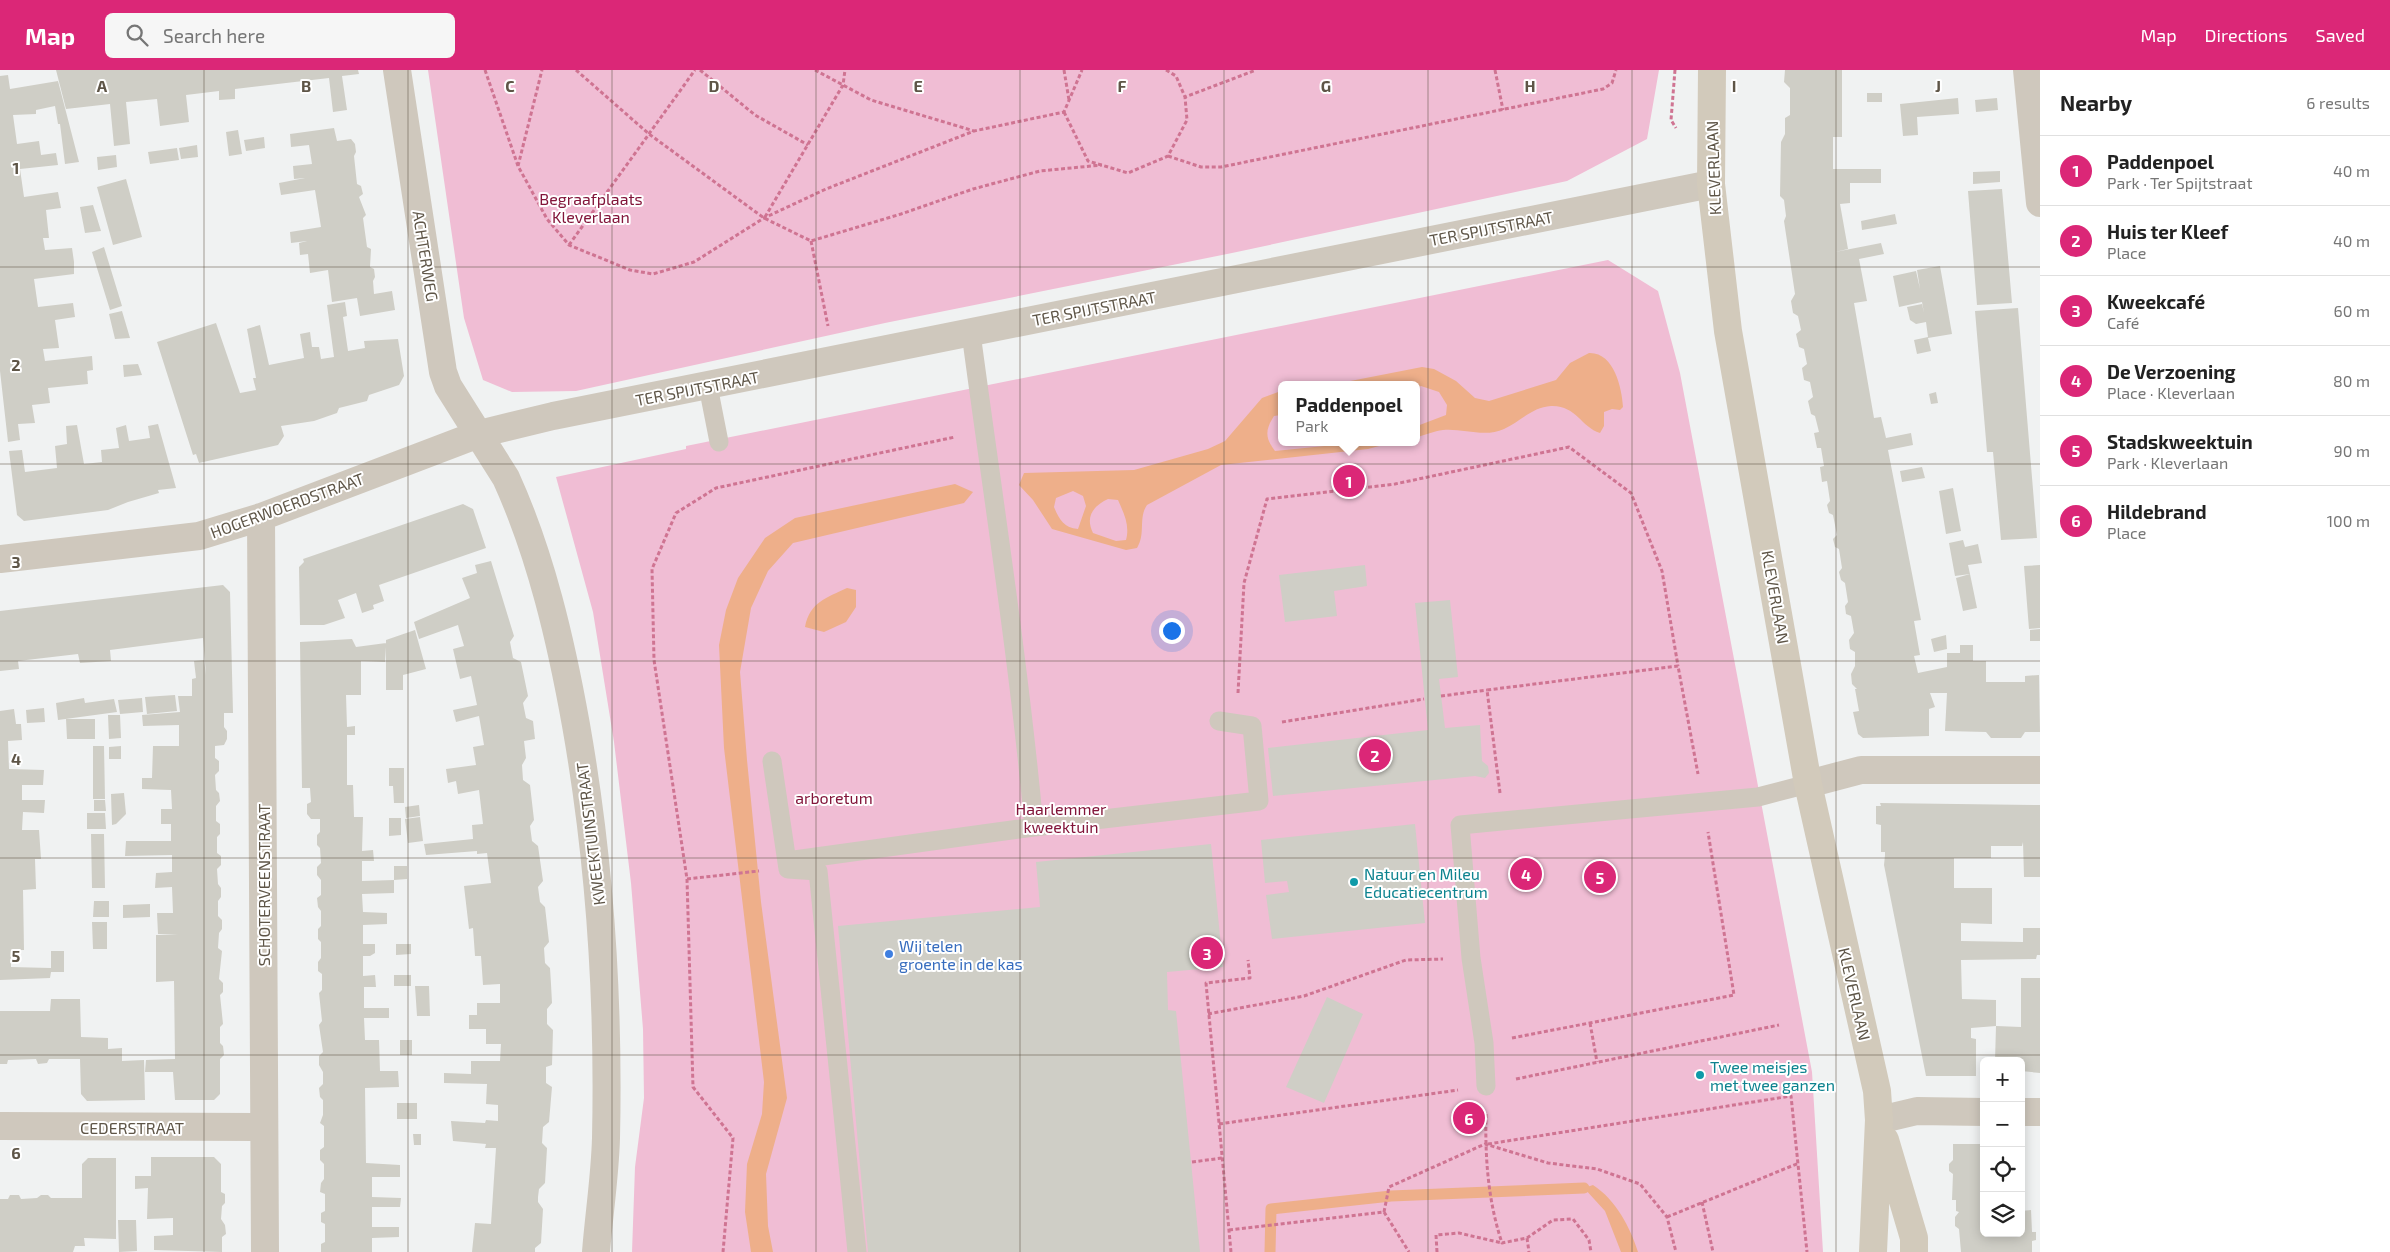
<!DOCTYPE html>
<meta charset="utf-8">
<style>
:root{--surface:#fff;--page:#f6f6f6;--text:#222;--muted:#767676;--line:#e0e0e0;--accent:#db2777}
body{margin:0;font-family:"Exo 2",sans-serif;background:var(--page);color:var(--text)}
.controls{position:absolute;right:15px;bottom:15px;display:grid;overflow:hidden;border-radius:8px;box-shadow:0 2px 12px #0003}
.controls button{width:45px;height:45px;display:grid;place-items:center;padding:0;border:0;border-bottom:1px solid var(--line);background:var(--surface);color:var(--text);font:25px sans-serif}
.you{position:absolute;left:1171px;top:560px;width:18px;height:18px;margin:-12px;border:4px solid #fff;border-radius:50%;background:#1a73e8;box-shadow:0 0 0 8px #1a73e833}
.badge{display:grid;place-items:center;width:32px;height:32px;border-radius:50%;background:var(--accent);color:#fff;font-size:16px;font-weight:700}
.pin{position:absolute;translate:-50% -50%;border:2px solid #fff;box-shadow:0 1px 5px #0006}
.popup{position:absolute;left:1278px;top:311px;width:142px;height:65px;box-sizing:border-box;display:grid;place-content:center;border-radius:8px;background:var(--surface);filter:drop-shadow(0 1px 4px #0005);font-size:16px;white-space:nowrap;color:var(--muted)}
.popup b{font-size:19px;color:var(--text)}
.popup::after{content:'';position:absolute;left:50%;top:100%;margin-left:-10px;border:10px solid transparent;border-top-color:var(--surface)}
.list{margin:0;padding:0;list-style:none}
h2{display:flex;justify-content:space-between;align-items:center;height:65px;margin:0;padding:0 20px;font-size:21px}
h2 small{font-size:16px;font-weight:400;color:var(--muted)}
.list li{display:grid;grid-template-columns:32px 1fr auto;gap:15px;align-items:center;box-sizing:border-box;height:70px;padding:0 20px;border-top:1px solid var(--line)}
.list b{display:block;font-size:19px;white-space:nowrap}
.list p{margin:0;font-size:16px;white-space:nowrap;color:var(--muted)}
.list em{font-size:16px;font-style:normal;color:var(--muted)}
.icon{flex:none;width:28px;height:28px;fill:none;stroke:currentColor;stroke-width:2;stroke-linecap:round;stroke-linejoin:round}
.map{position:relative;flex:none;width:2040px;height:1182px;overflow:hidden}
header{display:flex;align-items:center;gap:30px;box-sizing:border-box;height:70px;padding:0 25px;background:var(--accent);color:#fff}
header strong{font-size:24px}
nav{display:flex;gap:28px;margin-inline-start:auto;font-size:18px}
.search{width:350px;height:45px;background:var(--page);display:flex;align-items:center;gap:12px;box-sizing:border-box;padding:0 18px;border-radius:8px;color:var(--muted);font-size:19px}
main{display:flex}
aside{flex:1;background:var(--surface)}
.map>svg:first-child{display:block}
</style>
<header>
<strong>Map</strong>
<div class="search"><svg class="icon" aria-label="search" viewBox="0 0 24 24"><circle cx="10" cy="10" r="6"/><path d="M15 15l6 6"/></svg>Search here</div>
<nav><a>Map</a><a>Directions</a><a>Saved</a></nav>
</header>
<main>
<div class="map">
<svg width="2040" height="1182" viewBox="0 0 2040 1182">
<rect width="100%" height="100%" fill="#f0f2f2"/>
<path fill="#f0bdd4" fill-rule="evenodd" d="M428 0H1659L1647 69 1567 111 1232 183 885 253 576 321 512 322 483 310 464 248Z
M1608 190 1658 221 1680 303 1812 1002 1823 1182H632L635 1097 644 1028 643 959 631 813 614 672 593 542 556 407 686 379V376ZM1282 315H1416V372H1282Z"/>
<path fill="#eeaf8a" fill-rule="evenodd" d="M1589 283C1614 282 1622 318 1623 337L1620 340 1612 339 1604 342V356L1600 363C1581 357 1576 335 1551 336 1532 337 1520 352 1504 359 1485 368 1462 358 1443 360 1434 361 1425 365 1417 367V356L1446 345 1447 335 1439 322 1421 316 1417 318 1416 315H1330L1422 297 1434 299 1456 311 1475 328 1489 331 1556 310 1570 293Z
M1281 321V345L1274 346C1265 360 1265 368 1275 381L1364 372H1394L1368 379 1221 395 1147 435C1138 448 1146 464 1137 478L1126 480 1052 459 1033 430 1019 415 1024 403 1134 400 1208 379 1225 371 1262 328ZM1073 421 1083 426 1086 436 1078 459C1064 458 1059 449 1054 437L1056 428ZM1108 429 1118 430C1124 444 1130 455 1126 470L1116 471 1093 463C1085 447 1093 436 1108 429Z
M955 414 973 422 964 433 793 473 768 501 751 538 740 602 747 690 761 832 787 1028 766 1104 768 1156 773 1182H751L745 1142 747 1094 762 1044 764 1012 724 678 719 575 726 540 738 508 765 468 795 448Z
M847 518 856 520V537L846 552 824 562 805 557C810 532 826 528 847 518Z
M1593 1115C1616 1130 1630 1157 1638 1182H1621L1605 1141 1584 1118Z"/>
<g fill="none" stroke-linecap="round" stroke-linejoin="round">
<path stroke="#eeaf8a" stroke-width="11" d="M1270 1182 1271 1139 1391 1126 1584 1118"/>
</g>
<path fill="#cfcec6" d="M56 0H358L359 4 342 6 347 40 333 42 329 8 235 19V29L219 30V21L186 25 189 52 160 56 157 29 126 32 130 74 114 76 110 34 66 39Z
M1785 0H1842V67H1833V99H1881V113H1850V133L1840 134 1848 179 1835 182 1881 173 1884 184 1859 189 1867 231 1854 233 1874 348 1881 347 1886 368 1911 363 1913 375 1888 380 1921 550 1914 551 1920 585 1914 586 1918 603 1947 597V583H1960V575H1973V591H1986V612H2025V606L2039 605 2040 662H2025L2021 668H1991L1986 662 1945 661 1947 623H1930L1935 637 1929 639V666L1863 668 1858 664 1853 642 1859 641 1855 619H1857L1852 614 1851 604 1855 596V582L1850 579 1849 570 1854 563 1851 546 1846 544 1845 536 1848 532 1845 513 1841 510 1839 502 1842 498 1839 479 1835 477 1833 469 1837 465 1833 445 1829 443 1827 435 1830 431 1827 411 1822 412 1820 397 1824 396 1821 378H1817L1814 363 1819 362 1815 346 1811 344 1808 331 1813 327 1810 312 1804 310 1802 298 1807 294 1804 279 1799 277 1796 264 1801 260 1798 246 1793 243 1791 231 1795 224 1784 151 1786 146 1784 130 1780 126 1781 72 1785 64V48L1790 45V18L1784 12Z
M8 5 10 19 58 11 79 92 65 94 60 54H58L55 36 36 40V44L13 45 17 74 39 71 41 85 56 83 58 95 20 99 24 127 58 122 61 138 46 140 49 168H43L45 180 72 178 74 192V204L34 209 38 237 73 233 75 247 55 250 59 278 43 279 45 291 92 286 93 300 87 301 88 314 48 318 50 333 32 335 35 353 18 354 20 370 8 372 0 301V6Z
M1867 23H1882V32H1867Z
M1958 28 1959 44 1917 47 1918 65 1903 66 1900 34Z
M1997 28 1998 40 1976 42 1975 30Z
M334 58 337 71 351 69 355 74 356 82 354 86 357 114 361 116 363 124 359 127 366 145 363 148 367 177 371 179 370 197 374 199 375 207 373 211 374 224 392 221 395 240 360 246 357 228 332 232 328 200 310 203 308 184 300 185 299 173 307 171 291 173 290 162 321 157 315 120 281 125 279 113 305 108 294 109 293 96 312 94 309 75 291 77 290 64Z
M238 60 242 84 229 86 226 62Z
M264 67 265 78 246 81 244 70Z
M197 75 198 87 181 89 179 78Z
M177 78 179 90 150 94 148 82Z
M116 85 117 97 98 100 97 87Z
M2000 101V112L1973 114V102Z
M126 109 142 167 113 175 97 117Z
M2002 119 2012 233 1977 235 1968 121Z
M93 135 101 161 85 163 80 137Z
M1895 144 1897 154 1862 160 1861 151Z
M104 177 122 236 110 240 92 182Z
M1940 196 1952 264 1928 268 1931 281 1917 284 1914 270 1928 267 1926 252 1916 254 1910 250 1907 237 1922 234 1924 243 1922 232 1899 237 1893 206 1916 201 1920 219 1917 200Z
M345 232 347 246 343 247 348 281 365 278 364 271 398 269 404 306 399 315 369 325 367 331 339 338 337 343 314 351 281 356 284 366 278 375 199 393 196 384 193 385 157 272 216 253 240 323 256 320 253 308H256L247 259 260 255 269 295 304 288 300 264 310 262 312 277H319L321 289 334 287 327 235Z
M2018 238 2037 468 2001 470 1993 382H1987L1975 241Z
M122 241 130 268 115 269 109 244Z
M138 294 142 305 124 307 123 295Z
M1936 322 1938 333 1931 334 1929 324Z
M158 354 176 418 158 420 159 423 128 432 108 440 24 451 17 445 9 381 22 380 25 402 57 398 55 376 67 374 66 356 77 355 84 394 102 392 101 380 119 378 116 358 126 355 129 371 150 368 148 356Z
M1922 397 1925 408 1902 412 1900 401Z
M1953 418 1961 461 1946 464 1939 421Z
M463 434 473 439 486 478 379 515 384 531 373 535 374 539 362 543 356 523 338 530 345 548 324 555H300L299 497 304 492 303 489Z
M1963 470 1965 477 1978 474 1982 493 1968 495 1970 504 1955 506 1949 473Z
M491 491 514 566 510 572 513 588 521 592 528 626 523 633 526 648 533 651 535 669 524 671 526 688 522 695 523 710 530 715 534 750 530 756 532 771 538 776 543 811 538 817 540 832 545 837 549 872 544 878 545 893 550 898 551 914 552 933 547 939V954L553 960 552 995 546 997V1013L552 1017 549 1052 543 1057 542 1073 547 1078 545 1113 539 1119 538 1127V1132L543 1139 541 1173 535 1178V1182H472L475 1153 491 1154 496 1078H485L486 1074 453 1071 451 1051 485 1053 486 1050 498 1051V1035L486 1034 487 1014 444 1013V1003L471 1004V991H500L501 974H486V959H469V945H477V933H500V914L483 915 481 886H475L473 858 469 859 464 816 491 813 487 783 477 784V781L426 785 424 774 473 769 472 755 483 754 479 720 458 724 456 711 448 713 446 699 476 695 473 677 484 675 479 646 456 652 453 640 477 635 471 606 460 609 453 579 464 576 459 559 465 557 459 559 458 555 419 569 414 552 470 528 462 508 477 503 475 495Z
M1365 495 1367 516 1334 521 1337 546 1285 552 1279 505Z
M2040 495V558L2029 559 2024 496Z
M1970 504 1977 538 1963 541 1956 508Z
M223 515 230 522 233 643H224V657L227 661V669L224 675 215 676V688L219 691V701L215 705 216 720 219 723 220 731 216 736V751L220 754V764L217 767V783L221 786V795L217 799 218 814 221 818V827L218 831V846L222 850V859L219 863 218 878 222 881 219 909 223 913V922L220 925 223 954 220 957V973L223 976 224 985 220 989V1024L214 1030H175L173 1002H145L146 990 175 989 174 911 156 912V865H178L158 864 157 843H173L172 817 155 818 156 803 172 802V785L125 786 126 771H171V754H161V739H172L171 720 142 719V708H152L153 676H179V655L143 656 142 645 180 642 178 626H192V609L196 608 194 591 204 590 206 605 203 568 110 580 111 591 80 593 78 584 18 591 19 599 0 601V541Z
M1450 530 1458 607 1439 609 1445 658 1480 655 1482 691 1488 696 1489 703 1485 708 1475 706 1273 726 1268 678 1428 660 1415 533Z
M2040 559V571H2030V560Z
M415 560 426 599 403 605V620H386V570Z
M1946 565 1947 579 1934 582 1931 569Z
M352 569 356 577 386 573V577L385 592 361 591V625H346L347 657 355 656V665H347V715H353L354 747H363L362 781 373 780 374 791H362V811L394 810V796H407V809L394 810V823L362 824 363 842 387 843V854L363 855V874H375V883L370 886H363V906L375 905 376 917H364V938H389V948H364L365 970H379L380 1001H398L399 1017 365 1018 366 1093 400 1095V1107H372V1127L401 1128 400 1137H372V1157H399V1167L372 1168V1182H321V1174L325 1172V1154L321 1152V1143L325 1141V1124L320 1122 321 1113 324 1109V1094L320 1090V1080L324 1077V1056L320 1053 323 1045V1030L320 1027 319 1018 323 1014V1002L319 995V986L323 982 319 955 322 951 319 923 322 920V904L318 901V892L321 888V872L318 869V859L321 856V841L318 837 317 828 321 825V810L317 805V797L321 793 320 778 317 775V765L320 762V749H311L307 744V734L311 732 310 718H302L300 572Z
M175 625 177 641 147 644 145 627Z
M84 628 85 633 114 629 117 642 58 650 56 633Z
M142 628 143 642 120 644 118 630Z
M44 638 45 652 27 653 26 640Z
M14 639 16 654H21L22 670 8 671 9 699 44 700 43 715H22V730H45L44 743 23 742 22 760H39L41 789H35L36 819 23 820 24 880H11V897L51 898V881H64V902H51L50 908 0 910V641Z
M108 645H120L121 668 109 669Z
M66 649H95V669H67Z
M93 676H104L105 729H93Z
M121 676V689H109V677Z
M389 698H404V733H394L393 716H389Z
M124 723 126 744 116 754 112 755 111 724Z
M94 730H105L106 741H94Z
M1880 733 2040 735V807H2024L2023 772 2022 776H1991V788H1954V818H1992V854L1961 853V871L2023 872V858H2040V885H2037L2036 889 1961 890 1962 929 1996 930V956L1971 958V968L1976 969V1006H1926L1884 795 1885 785V782H1881V755L1876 754V736H1881Z
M419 735 420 746 406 748 405 737Z
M87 743H105L106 759H87Z
M420 747 423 771 408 773 405 749Z
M389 748H401V765L389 766Z
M1415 754 1425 853 1272 869 1266 825 1289 822 1287 811 1265 813 1261 770Z
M91 764H104L105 818H92Z
M1211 774 1223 897 1167 902 1168 940 1176 941 1200 1182H868L838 856 1040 837 1036 792Z
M94 831H109V847H93Z
M150 834V847L123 848V835Z
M92 852H107V879H93Z
M396 874H411V884L396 885Z
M394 905H411V916H394Z
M2021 908H2040V1003L2021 1001V991H1995L1996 956 2021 957Z
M415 916H429L430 946H417Z
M1327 927 1363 944 1324 1033 1286 1017Z
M51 929H80L81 967 108 968V979L122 978V991L144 990 145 1030 87 1031 81 1024 80 989H49L47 993 38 994 36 989 8 990 7 994H0V941H50Z
M400 970H412V985H400Z
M397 1033H417V1049H397Z
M413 1064H421V1075H414Z
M1953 1074H1984V1163H2021V1141L2031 1140 2032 1162H2036V1170L2032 1171V1182H1961L1959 1159 1955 1156V1147L1959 1142 1956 1141V1130H1952L1953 1104 1949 1101V1094L1953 1090Z
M151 1087H214L221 1094V1122L225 1124V1133L222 1136 221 1149 225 1155 226 1164 222 1167V1182L154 1180V1166L173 1165V1148L147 1149 148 1118 135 1119V1106H151Z
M88 1088H116V1169L84 1168 85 1176H75L73 1182H0V1129H8L10 1125H19L21 1129 37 1128 41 1125H48L51 1128H82V1094Z
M118 1150H136L137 1181 119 1182Z"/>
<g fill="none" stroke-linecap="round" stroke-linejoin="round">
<path stroke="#cf7492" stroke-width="3" stroke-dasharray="4 2.5" stroke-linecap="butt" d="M485 0 518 96 547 149 569 175 630 200 653 204 694 192 764 148 826 119 974 61 1064 42 1082 0
M576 0 649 64 764 148 811 171 901 144 973 119 1040 101 1102 95
M700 0 755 45 808 75
M815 0 871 30 974 61
M1064 0 1069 30
M1166 0 1176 6 1185 27 1256 0
M1495 0 1503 40
M1675 0 1671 50 1676 58
M1064 42 1088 91 1128 103 1168 86 1187 50 1185 27
M1168 86 1201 97H1221L1603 19 1612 13 1616 0
M518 96 542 0
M765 147 843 15 845 0
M811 171 828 256
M569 175 695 0
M1238 623 1244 513 1267 429 1395 414 1569 377 1631 423 1662 501 1678 596
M1441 626 1487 620
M1282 652 1424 629
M1500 723 1487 620 1678 596 1698 704
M687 809 759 801
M1208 944 1304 926 1406 890 1443 889
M1590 953 1597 992
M1512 968 1734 925 1708 762
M1516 1009 1779 955
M1486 1044C1485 1088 1488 1131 1502 1173L1527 1168 1553 1150 1573 1149 1589 1170 1591 1182
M1219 1054 1458 1020
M1488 1074 1791 1026 1807 1182
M1192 1092 1222 1088
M1702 1132 1713 1182
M1384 1142 1409 1182
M1667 1147 1799 1093
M1229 1160 1384 1142 1389 1117 1485 1074 1548 1093 1597 1099 1640 1114 1667 1147 1676 1182
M1527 1168 1529 1182
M723 1182 733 1068 693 1017 687 809 654 590 652 499 676 443 716 418 955 367
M1231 1182 1206 913 1250 908 1248 890
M1437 1182 1436 1165 1459 1163 1502 1173"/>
<path stroke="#cfc8bd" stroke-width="19" d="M971 263C993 428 1019 592 1034 757L1259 731 1252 656 1219 651
M708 316 719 372
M772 691 788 799 818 801 857 1182
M787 791 1034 757
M1486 1016 1484 973 1471 888 1460 755 1758 727 1808 714"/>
<path stroke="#cfc8bd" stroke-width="28" d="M2027 0 2040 133"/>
<path stroke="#cfc8bd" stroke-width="28" d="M397 0 443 302 448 316 506 408C541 485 561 571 576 655 600 791 609 930 606 1068 605 1106 599 1144 596 1182
M261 447 265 1182
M0 489 199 466 261 447 479 364 553 346 1711 114
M1808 714 1861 700H2040
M2021 1042H2040
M1879 1050 1917 1041 1984 1042
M0 1056 264 1057"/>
<path stroke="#d2cabb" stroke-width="28" d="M1712 0 1711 114 1728 261 1808 714 1877 1021 1879 1050 1873 1182
M1885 1070 1914 1168V1182"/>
</g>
<path fill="none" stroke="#5e5547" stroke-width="1" stroke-opacity="0.55" d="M204 0V1182M408 0V1182M612 0V1182M816 0V1182M1020 0V1182M1224 0V1182M1428 0V1182M1632 0V1182M1836 0V1182M0 197H2040M0 394H2040M0 591H2040M0 788H2040M0 985H2040"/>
<g fill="#0f9aa8" stroke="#fff" stroke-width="2">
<circle cx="1354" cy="812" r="5"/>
<circle cx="1700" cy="1005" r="5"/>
</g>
<circle fill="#3f7fe0" stroke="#fff" stroke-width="2" cx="889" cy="884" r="5"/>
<g text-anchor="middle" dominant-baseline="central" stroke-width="4" stroke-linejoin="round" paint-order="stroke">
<g font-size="16" fill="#5e5547" stroke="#fff">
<text transform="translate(1713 98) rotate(-92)">KLEVERLAAN</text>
<text transform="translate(1491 158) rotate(-11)">TER SPIJTSTRAAT</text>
<text transform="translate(426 186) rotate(81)">ACHTERWEG</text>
<text transform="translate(1094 238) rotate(-11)">TER SPIJTSTRAAT</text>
<text transform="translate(697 318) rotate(-11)">TER SPIJTSTRAAT</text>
<text transform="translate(287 435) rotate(-20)">HOGERWOERDSTRAAT</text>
<text transform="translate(1776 527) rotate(80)">KLEVERLAAN</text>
<text transform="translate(590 764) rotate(-97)">KWEEKTUINSTRAAT</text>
<text transform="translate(263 815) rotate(-90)">SCHOTERVEENSTRAAT</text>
<text transform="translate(1855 924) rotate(77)">KLEVERLAAN</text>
<text x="132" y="1057">CEDERSTRAAT</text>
</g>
<g font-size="16" fill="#82153a" stroke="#fff">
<text x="591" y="128">Begraafplaats<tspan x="591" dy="18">Kleverlaan</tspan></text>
<text x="834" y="727">arboretum</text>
<text x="1061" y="738">Haarlemmer<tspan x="1061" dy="18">kweektuin</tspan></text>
</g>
<g font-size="16" fill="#0d838f" stroke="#fff" text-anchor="start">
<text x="1364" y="803">Natuur en Mileu<tspan x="1364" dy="18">Educatiecentrum</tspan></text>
<text x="1710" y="996">Twee meisjes<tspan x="1710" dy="18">met twee ganzen</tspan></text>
</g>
<g font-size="16" fill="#366cbe" stroke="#fff" text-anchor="start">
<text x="899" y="875">Wij telen<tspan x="899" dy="18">groente in de kas</tspan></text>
</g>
</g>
<g font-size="16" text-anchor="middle" font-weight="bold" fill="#5e5547" stroke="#fff" stroke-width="4" stroke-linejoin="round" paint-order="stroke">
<text x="102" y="22">A</text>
<text x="306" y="22">B</text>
<text x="510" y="22">C</text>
<text x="714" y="22">D</text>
<text x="918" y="22">E</text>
<text x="1122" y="22">F</text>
<text x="1326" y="22">G</text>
<text x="1530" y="22">H</text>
<text x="1734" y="22">I</text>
<text x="1938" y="22">J</text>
<text x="16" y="104">1</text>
<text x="16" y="301">2</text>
<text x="16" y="498">3</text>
<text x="16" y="695">4</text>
<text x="16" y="892">5</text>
<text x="16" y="1089">6</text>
</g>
</svg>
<div class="controls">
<button>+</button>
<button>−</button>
<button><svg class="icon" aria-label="locate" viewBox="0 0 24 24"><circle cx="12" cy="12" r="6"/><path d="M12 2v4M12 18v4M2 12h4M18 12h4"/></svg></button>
<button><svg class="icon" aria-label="layers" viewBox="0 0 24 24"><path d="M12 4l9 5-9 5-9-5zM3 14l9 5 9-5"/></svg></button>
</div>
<div class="you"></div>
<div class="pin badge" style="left:1349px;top:411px">1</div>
<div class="popup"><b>Paddenpoel</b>Park</div>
<div class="pin badge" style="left:1375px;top:685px">2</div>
<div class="pin badge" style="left:1207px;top:883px">3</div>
<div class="pin badge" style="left:1526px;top:804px">4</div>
<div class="pin badge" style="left:1600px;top:807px">5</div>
<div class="pin badge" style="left:1469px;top:1048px">6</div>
</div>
<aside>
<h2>Nearby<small>6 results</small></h2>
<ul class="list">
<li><span class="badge">1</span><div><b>Paddenpoel</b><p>Park · Ter Spijtstraat</p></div><em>40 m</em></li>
<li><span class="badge">2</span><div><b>Huis ter Kleef</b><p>Place</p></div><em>40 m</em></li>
<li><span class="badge">3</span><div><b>Kweekcafé</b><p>Café</p></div><em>60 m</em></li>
<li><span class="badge">4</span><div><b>De Verzoening</b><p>Place · Kleverlaan</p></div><em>80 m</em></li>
<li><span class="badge">5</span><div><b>Stadskweektuin</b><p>Park · Kleverlaan</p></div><em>90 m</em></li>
<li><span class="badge">6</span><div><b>Hildebrand</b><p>Place</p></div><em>100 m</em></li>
</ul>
</aside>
</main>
